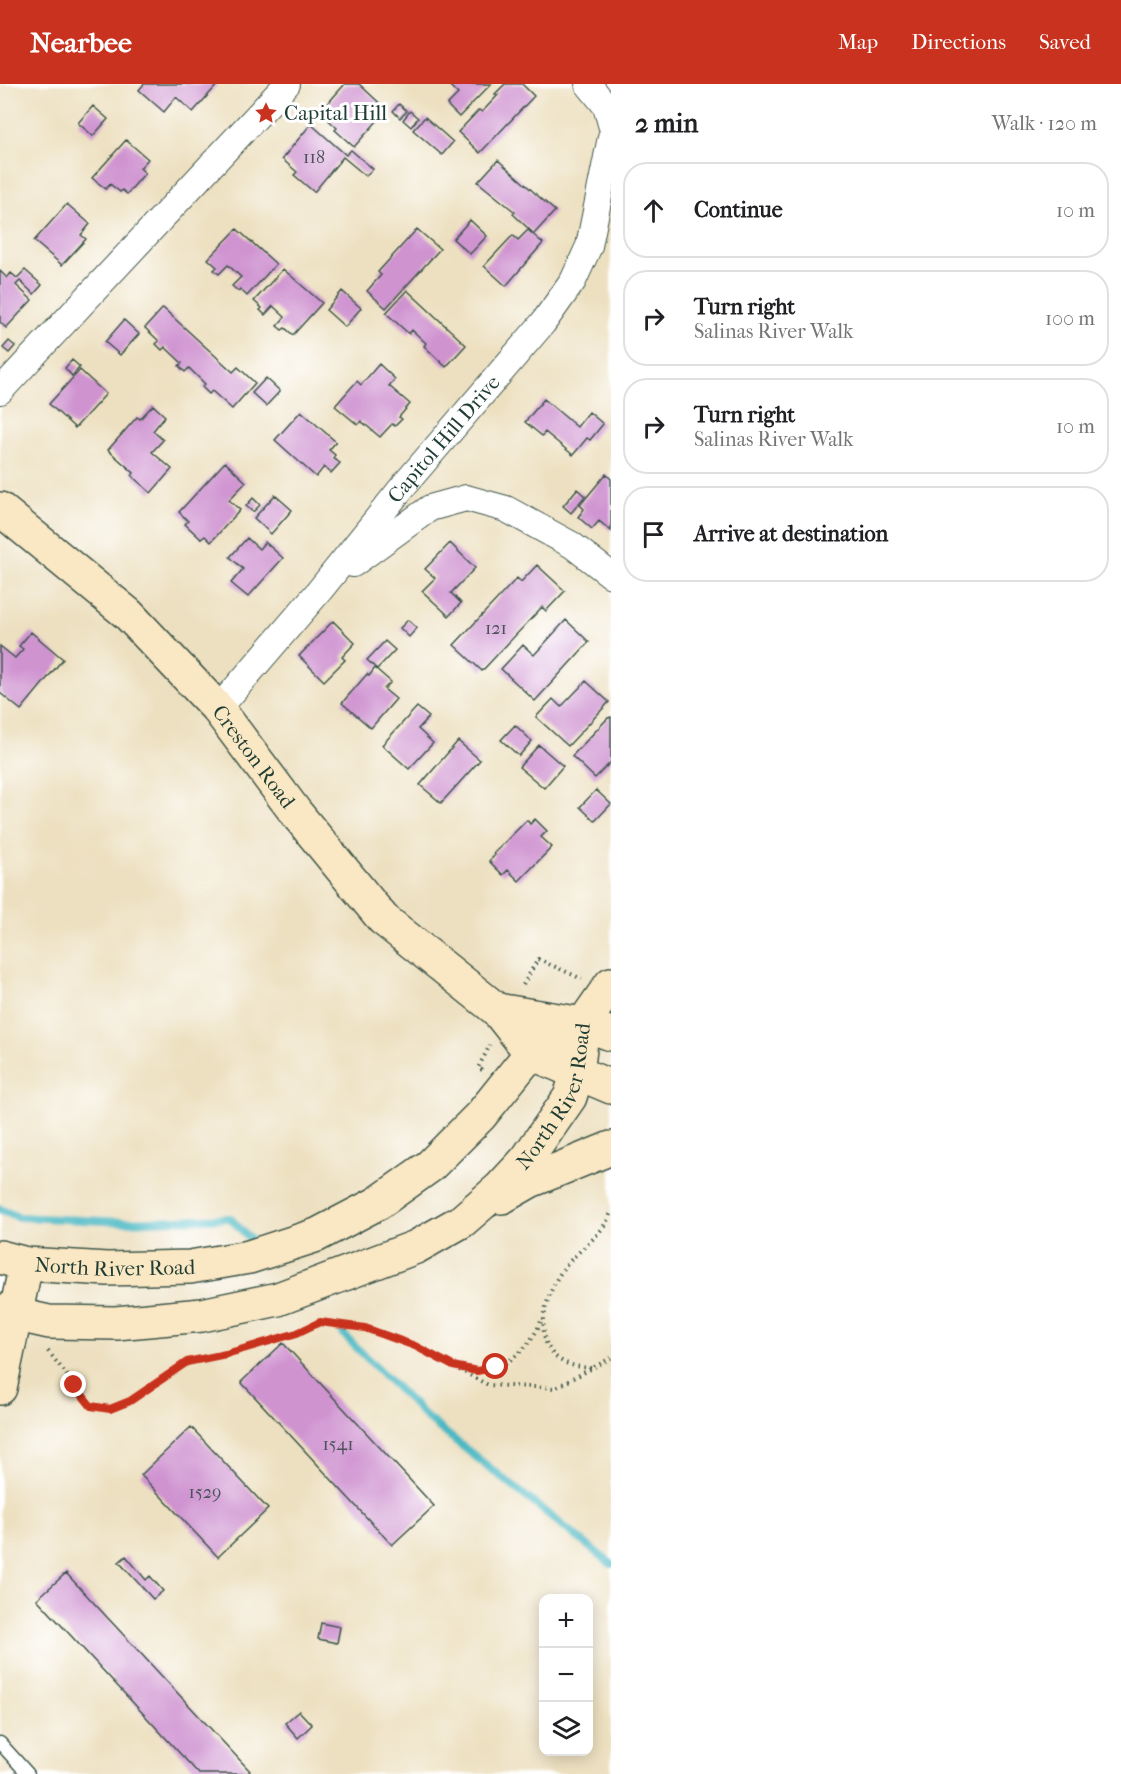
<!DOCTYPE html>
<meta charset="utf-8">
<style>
:root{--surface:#fff;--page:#f2f2f2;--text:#202124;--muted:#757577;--line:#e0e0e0;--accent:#c8321e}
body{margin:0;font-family:"IM FELL French Canon",serif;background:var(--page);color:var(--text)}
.controls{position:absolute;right:18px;bottom:18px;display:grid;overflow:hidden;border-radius:12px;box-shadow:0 3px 15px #0003}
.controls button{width:54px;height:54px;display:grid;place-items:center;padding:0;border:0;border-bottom:2px solid var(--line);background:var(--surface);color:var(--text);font:30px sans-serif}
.stop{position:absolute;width:18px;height:18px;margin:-14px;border:4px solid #c8321e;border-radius:50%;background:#fff}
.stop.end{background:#c8321e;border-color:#fff;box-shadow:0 2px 6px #0008}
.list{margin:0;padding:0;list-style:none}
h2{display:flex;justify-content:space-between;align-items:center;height:78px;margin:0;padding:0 24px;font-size:26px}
h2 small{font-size:20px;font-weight:400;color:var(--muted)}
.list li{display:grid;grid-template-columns:39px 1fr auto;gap:18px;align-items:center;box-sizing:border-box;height:96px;margin:0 12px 12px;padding:0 12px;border:2px solid var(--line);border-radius:24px}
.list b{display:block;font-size:22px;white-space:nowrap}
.list p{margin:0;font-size:20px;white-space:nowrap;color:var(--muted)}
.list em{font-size:20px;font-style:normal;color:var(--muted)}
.icon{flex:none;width:33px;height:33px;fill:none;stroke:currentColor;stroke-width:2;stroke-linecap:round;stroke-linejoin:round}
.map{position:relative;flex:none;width:611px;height:1690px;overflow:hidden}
header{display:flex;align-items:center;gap:36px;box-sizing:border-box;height:84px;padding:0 30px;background:var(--accent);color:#fff}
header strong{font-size:28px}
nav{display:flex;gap:33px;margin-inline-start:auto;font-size:21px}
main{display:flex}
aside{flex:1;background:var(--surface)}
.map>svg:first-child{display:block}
</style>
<header>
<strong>Nearbee</strong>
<nav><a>Map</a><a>Directions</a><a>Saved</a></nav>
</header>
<main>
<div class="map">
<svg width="611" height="1690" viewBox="0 0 611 1690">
<rect width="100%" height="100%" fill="#fff"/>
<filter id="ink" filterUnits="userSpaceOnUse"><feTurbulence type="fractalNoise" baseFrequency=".0167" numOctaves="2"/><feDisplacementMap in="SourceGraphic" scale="12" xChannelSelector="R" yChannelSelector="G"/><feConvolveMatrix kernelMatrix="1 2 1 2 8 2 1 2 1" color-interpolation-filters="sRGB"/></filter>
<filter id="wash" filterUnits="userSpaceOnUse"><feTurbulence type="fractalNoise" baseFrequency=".008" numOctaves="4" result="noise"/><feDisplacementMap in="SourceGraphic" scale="24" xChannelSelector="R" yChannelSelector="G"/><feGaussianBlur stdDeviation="1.35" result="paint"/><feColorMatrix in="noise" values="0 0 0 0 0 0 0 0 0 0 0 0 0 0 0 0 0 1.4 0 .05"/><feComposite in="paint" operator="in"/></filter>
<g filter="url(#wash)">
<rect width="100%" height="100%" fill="#ede0c0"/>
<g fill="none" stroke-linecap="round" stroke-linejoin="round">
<path stroke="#4ab8c2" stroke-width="8" d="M0 1125 18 1133 125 1138 230 1134 252 1157
M343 1250 428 1335 611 1480"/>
</g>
<g id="blocks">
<path fill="#cf93d0" d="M144 0H218L193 28 176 13 164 28 139 6Z
M345 0H359L387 26 354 63 335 46 337 44 320 28Z
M448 0H491L459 33 447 21 458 10Z
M505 0H522L534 12 480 69 458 48 479 26 482 28 498 11 495 10Z
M399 20 407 27 400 34 393 27Z
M93 22 108 35 93 52 78 39Z
M410 27 418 34 411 43 403 36Z
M425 33 453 58 442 71 413 46Z
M311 40 346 71 351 66 373 85 366 92 343 73 314 108 294 91 297 88 282 75Z
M126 56 148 75 140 84 145 89 127 110 122 106 120 108 110 100 106 105 92 94Z
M498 76 555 127 534 150 513 130 515 128 478 98Z
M67 120 90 140 81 151 86 155 62 181 34 157Z
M470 136 487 152 470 170 453 155Z
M237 145 276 180 247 212 240 205 238 207 232 202 241 193 228 181 219 190 214 186 217 183 208 175Z
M417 145 440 165 386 224 367 207 381 191 378 188Z
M528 146 543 159 506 202 484 182 513 151 518 156Z
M283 185 322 219 293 251 285 244 282 246 277 242 285 233 273 222 265 231 260 226 262 224 254 217Z
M25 186 42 201 34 210 20 197 16 201 32 216 6 244 0 238V187L7 194 11 189 17 194Z
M407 206 466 261 446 283 424 262 426 259 412 246 409 250 386 229Z
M342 207 361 224 345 243 326 226Z
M163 224 233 288 238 283 255 299 232 325 212 307 209 310 202 303 205 300 189 284 185 288 179 282 182 279 165 263 162 266 156 260 159 257 145 244Z
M124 236 139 250 120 271 105 258Z
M9 257 15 262 9 269 3 264Z
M72 276 80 283 72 292 65 284Z
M379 280 395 295 389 302 410 320 399 333 402 335 395 342 392 340 380 353 361 337 358 341 335 322 357 297 361 301Z
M80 286 106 310 75 344 49 320Z
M266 294 280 307 266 322 252 309Z
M544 315 577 343 589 328 603 340 590 356 587 354 573 371 545 348 542 352 525 338Z
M153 321 165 332 153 347 163 356 152 368 172 385 151 409 132 392 134 389 108 366 137 333 140 335Z
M301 327 336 358 329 366 335 371 333 374 340 379 331 389 324 383 316 393 275 356Z
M225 378 246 398 229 416 240 426 211 458 205 452 201 455 185 440 188 437 179 428Z
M606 390 611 395V447L599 437 592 445 578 433 584 425 580 421Z
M577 405 585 412 571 429 563 422Z
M275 411 292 426 271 450 254 434Z
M253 414 260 421 253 428 246 422Z
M247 454 259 465 265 458 283 474 248 513 231 499 243 485 230 473Z
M450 459 475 484 451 509 461 519 449 532 422 507 435 494 425 485Z
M537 481 565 507 546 527 542 523 482 587 454 561 517 494 521 498Z
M408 536 417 544 409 553 400 544Z
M566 536 589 558 535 617 501 585 523 561 534 571Z
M333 537 355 559 342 573 345 576 324 597 299 572Z
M31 548 63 575 21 626 0 609V562L15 574 23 565 19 562Z
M385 557 395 566 377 585 367 576Z
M375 584 391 598 384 605 396 615 371 644 342 619 367 590 369 592Z
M586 597 609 618 568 662 536 633 553 615 561 623Z
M417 623 429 633 418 645 433 659 409 685 382 661Z
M611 633V678L595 694 572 672 608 634Z
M515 641 532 657 519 672 501 656Z
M458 657 480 676 441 719 420 701Z
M539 661 563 682 544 704 519 683Z
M596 706 611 720 595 737 580 723Z
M535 735 547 747 541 753 552 763 519 797 508 786 503 791 489 777 495 771 493 770 527 736 530 740Z
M283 1259 434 1422 392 1461 241 1298Z
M191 1343 268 1425 218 1473 141 1391Z
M126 1472 146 1496 150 1492 163 1507 153 1515 119 1478Z
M66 1489 250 1687 247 1690H199L37 1515Z
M321 1539 340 1543 337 1559 318 1555Z
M299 1627 312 1641 298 1654 285 1639Z"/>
</g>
</g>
<g filter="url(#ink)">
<use href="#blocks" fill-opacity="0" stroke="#3e5549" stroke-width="1.5"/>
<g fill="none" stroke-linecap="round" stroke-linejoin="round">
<g stroke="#3e5549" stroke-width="15">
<path id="service" d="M0 1659 28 1690"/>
</g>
<g stroke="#3e5549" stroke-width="28">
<g id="minor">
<path d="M588 0 606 22 611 40"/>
<path d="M0 307 287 0"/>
<path d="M353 480 430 424 466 414 506 425 572 461 611 491"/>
<path id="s1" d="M218 625 320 506 405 400 543 239 573 197 589 162 611 53"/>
</g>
</g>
<g stroke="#3e5549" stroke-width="36">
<g id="secondary">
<path id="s2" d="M0 425 128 530 218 625 296 729 383 835 497 926 531 969 611 1003"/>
<path d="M497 926 583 940 611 950"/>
<path d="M502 1113 530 1097 611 1064"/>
<path id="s3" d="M0 1173 26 1180 107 1185 190 1183 249 1173 317 1151 378 1119 430 1082 481 1031 531 969 583 940 611 900"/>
<path id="s4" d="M0 1227 49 1238 116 1239 202 1231 278 1215 416 1163 462 1137 500 1104 527 1075 570 1013 577 990 583 940"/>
<path d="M0 1304 26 1180"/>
</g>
</g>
<path stroke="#3e5549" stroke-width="4" stroke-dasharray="1.5 4.5" stroke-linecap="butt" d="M523 901 538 875 582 895
M482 986 478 984 490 961
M48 1267 91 1322 110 1325 131 1317 187 1278 227 1270 297 1249 320 1238 365 1244 415 1262 488 1301 555 1304 611 1274
M459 1283C465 1285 472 1287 478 1287 506 1286 531 1263 541 1237
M591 1284C580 1283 570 1282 560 1276 530 1257 547 1206 564 1184 578 1165 604 1152 611 1127"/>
<use href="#service" stroke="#fff" stroke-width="12"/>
<use href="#minor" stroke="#fff" stroke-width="26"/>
<use href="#secondary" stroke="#fae7c3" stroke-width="33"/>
</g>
</g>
<g fill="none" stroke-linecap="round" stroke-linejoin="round" filter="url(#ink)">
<path stroke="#c8321e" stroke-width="8" d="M74 1301 91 1322 110 1325 130 1317 187 1278 226 1270 297 1249 320 1238 365 1244 415 1262 453 1282 477 1287 496 1283"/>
</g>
<defs>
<g id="sight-bare" transform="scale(1.8)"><path d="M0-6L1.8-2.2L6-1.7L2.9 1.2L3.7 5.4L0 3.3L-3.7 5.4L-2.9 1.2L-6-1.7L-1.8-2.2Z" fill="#c8321e" stroke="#fff" stroke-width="2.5" paint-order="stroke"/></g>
</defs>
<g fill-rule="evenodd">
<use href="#sight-bare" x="266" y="29"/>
</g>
<g text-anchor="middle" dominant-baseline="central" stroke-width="6" stroke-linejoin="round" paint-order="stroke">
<g font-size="18" fill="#4b525b">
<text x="314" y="73">118</text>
<text x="496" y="544">121</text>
<text x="338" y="1360">1541</text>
<text x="205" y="1408">1529</text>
</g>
<g font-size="21" fill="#1f3d34" stroke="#fff" text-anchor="start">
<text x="284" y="29">Capital Hill</text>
</g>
<g font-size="21" fill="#1f3d34" stroke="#fff">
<text stroke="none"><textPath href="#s1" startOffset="352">Capitol Hill Drive</textPath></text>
<text stroke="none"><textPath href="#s2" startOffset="356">Creston Road</textPath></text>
<text stroke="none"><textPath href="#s4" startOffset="642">North River Road</textPath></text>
<text stroke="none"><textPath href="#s3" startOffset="116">North River Road</textPath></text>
</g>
</g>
</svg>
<div class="controls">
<button>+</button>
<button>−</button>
<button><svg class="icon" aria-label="layers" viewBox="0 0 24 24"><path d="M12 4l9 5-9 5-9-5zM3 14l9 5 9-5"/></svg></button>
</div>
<div class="stop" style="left:496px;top:1283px"></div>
<div class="stop end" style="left:74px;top:1301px"></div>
</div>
<aside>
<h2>2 min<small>Walk · 120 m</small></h2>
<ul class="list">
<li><svg class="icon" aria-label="ahead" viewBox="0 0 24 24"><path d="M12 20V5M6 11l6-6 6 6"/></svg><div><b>Continue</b></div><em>10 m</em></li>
<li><svg class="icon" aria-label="right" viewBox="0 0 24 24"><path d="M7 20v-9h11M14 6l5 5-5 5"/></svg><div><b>Turn right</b><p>Salinas River Walk</p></div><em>100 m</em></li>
<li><svg class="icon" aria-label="right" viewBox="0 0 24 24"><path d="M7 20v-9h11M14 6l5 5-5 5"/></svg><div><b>Turn right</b><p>Salinas River Walk</p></div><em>10 m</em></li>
<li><svg class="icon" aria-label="arrive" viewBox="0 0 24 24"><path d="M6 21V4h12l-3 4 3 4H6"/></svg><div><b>Arrive at destination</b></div></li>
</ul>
</aside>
</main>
